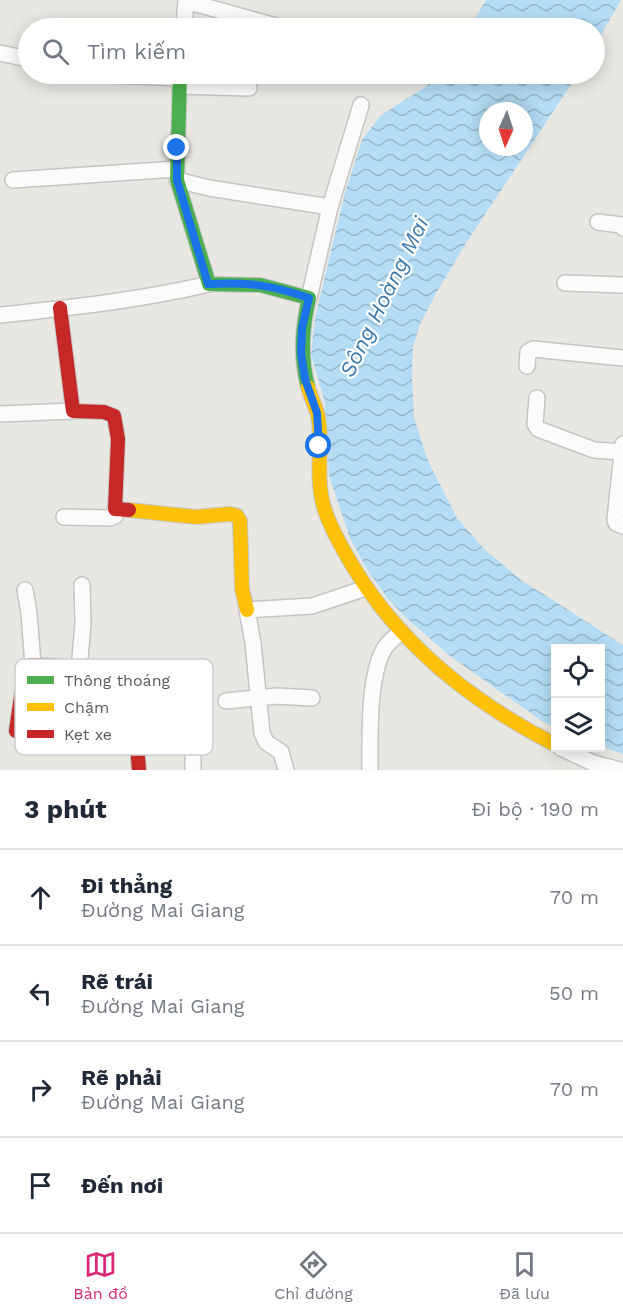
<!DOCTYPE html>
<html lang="vi">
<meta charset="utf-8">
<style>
:root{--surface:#fff;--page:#f2f2f3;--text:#1f2937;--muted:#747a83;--line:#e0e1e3;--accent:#db2777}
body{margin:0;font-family:"Work Sans",sans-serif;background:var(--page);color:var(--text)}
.controls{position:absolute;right:18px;bottom:18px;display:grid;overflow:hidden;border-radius:0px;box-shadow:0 3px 15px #0003}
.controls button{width:54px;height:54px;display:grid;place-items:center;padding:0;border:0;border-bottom:2px solid var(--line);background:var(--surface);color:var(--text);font:30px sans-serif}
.compass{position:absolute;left:479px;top:102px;width:54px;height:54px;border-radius:50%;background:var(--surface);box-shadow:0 3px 15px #0003;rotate:183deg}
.stop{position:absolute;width:18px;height:18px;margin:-14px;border:4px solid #1a73e8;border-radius:50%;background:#fff}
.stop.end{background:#1a73e8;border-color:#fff;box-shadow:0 2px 6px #0008}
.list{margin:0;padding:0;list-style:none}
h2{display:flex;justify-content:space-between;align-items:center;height:78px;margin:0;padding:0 24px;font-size:26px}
h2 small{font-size:20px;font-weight:400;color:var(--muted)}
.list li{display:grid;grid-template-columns:39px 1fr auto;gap:18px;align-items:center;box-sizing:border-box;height:96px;padding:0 24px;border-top:2px solid var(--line)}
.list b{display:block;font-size:22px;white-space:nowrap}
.list p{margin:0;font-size:20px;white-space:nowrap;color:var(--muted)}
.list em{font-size:20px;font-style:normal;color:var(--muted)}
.icon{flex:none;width:33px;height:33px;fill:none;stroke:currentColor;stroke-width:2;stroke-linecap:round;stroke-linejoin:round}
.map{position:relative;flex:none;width:623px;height:770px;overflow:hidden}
.search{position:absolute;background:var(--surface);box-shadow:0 3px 15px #0003;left:18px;right:18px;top:18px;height:66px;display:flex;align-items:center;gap:15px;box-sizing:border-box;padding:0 21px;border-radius:33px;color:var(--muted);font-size:22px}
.sheet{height:462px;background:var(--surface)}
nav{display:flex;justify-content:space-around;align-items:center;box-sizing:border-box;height:84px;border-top:2px solid var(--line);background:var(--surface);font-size:16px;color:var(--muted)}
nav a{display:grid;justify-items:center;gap:3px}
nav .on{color:var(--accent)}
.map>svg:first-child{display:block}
</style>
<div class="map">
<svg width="623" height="770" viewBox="0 0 623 770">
<defs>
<pattern id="water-waves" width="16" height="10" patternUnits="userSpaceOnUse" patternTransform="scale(1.5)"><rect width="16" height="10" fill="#b4ddf5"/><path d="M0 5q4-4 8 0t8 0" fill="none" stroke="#95b6ca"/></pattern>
</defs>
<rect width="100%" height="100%" fill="#e8e7e2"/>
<path fill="url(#water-waves)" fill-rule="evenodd" d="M486 0H621L595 45 594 28H469Z
M438 74H578L468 240 439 288 420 324 413 347 412 375 414 418 428 461 457 518 484 549 521 580 623 645V754L601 746 600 648H556L555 728 542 721 450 656 403 615 388 599 366 568 350 538 329 476 325 403 311 354 315 318 345 193 362 140 380 116 427 86ZM488 111H524V147H488Z"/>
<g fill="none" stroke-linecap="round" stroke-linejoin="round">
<g stroke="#c5c5c4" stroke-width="18">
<path id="street" d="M186 1 283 28
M184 28 186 0
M0 53 28 59
M91 74 180 78
M180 86 249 88
M13 180 176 169
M177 180 209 188 330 207
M598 222 621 225 623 228
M565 283 623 285
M309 298 330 207 361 105
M0 315C69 308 141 300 209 284
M527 366 528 352 533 349 623 358
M537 398 535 424 538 429 594 450 622 452
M0 414 73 411
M623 444 615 519 616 523 623 526
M64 517 110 518 115 516V509
M25 590 29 613 33 665
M79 670 83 623 82 585
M226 701 277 696 312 698
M561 748 593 763 620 770
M193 770V716
M286 770 281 752 266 742 262 733 253 643 247 610 312 606 366 588
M370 770C370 738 368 677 384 649 388 642 395 637 401 632"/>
</g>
<g stroke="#c5c6c5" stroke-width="16">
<path id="fast" d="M180 74 177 180 209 284 260 285 309 298C302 329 300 356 308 387"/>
</g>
<g stroke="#c5c6c5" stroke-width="16">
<path id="slow" d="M308 387C311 399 318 410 319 422 322 449 316 477 323 504 328 523 338 541 348 558 396 642 471 702 556 745
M129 510 196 517 230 514 237 516 240 521 242 589 247 610"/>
</g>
<g stroke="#c5c6c5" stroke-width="16">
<path id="jam" d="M60 308 73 411 104 412 114 416 118 439 115 509 129 510
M16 731 24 677 31 665 58 666 141 684 147 690V695L137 746 139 770"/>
</g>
<use href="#street" stroke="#fcfbfb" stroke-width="15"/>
<use href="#fast" stroke="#4caf50" stroke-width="14"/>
<use href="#slow" stroke="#ffc107" stroke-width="14"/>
<use href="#jam" stroke="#c62828" stroke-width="14"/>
</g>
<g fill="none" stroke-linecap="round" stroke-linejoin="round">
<path stroke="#1a73e8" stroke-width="8" d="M177 148V180L208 284C249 282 271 285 309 298L302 328 301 353 305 379 317 413 319 446"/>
</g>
<g text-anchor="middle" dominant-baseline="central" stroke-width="4.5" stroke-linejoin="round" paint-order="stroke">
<g font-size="22" font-style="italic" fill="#3d7aae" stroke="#fff">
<text transform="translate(384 297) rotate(-64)">Sông Hoàng Mai</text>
</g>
</g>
<rect x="15" y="659" width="198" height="96" rx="9" fill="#fff" stroke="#cdcecf" stroke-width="1.5"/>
<rect x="27" y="676" width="27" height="8" fill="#4caf50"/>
<rect x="27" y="703" width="27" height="8" fill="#ffc107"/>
<rect x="27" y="730" width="27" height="8" fill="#c62828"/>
<g font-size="16" fill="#585c60">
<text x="64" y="686">Thông thoáng</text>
<text x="64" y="713">Chậm</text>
<text x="64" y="740">Kẹt xe</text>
</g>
</svg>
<div class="controls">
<button><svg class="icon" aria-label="locate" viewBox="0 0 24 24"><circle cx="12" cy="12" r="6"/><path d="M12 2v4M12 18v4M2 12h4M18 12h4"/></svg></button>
<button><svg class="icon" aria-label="layers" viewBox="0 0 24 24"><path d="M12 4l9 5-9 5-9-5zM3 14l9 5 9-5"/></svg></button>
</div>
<svg class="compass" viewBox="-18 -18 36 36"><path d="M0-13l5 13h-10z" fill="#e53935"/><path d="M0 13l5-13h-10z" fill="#747a83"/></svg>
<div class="stop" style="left:319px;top:446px"></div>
<div class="stop end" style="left:177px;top:148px"></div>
<div class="search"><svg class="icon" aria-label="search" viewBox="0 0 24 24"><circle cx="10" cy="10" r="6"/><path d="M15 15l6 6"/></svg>Tìm kiếm</div>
</div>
<section class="sheet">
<h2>3 phút<small>Đi bộ · 190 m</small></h2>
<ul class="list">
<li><svg class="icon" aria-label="ahead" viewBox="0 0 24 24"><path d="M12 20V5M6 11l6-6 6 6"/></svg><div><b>Đi thẳng</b><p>Đường Mai Giang</p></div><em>70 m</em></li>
<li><svg class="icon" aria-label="left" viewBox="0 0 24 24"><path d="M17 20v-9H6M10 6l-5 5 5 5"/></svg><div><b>Rẽ trái</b><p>Đường Mai Giang</p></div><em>50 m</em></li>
<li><svg class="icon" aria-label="right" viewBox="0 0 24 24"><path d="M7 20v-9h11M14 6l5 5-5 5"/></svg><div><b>Rẽ phải</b><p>Đường Mai Giang</p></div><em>70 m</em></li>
<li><svg class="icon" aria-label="arrive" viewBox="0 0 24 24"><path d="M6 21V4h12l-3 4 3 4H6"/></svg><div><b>Đến nơi</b></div></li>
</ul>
</section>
<nav>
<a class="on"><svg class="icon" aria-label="map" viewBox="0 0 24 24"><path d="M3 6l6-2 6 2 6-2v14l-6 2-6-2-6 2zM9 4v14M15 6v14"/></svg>Bản đồ</a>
<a><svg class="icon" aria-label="directions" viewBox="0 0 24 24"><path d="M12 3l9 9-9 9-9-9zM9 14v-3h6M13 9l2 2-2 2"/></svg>Chỉ đường</a>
<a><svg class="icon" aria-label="saved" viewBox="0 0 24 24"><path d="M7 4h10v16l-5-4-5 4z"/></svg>Đã lưu</a>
</nav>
